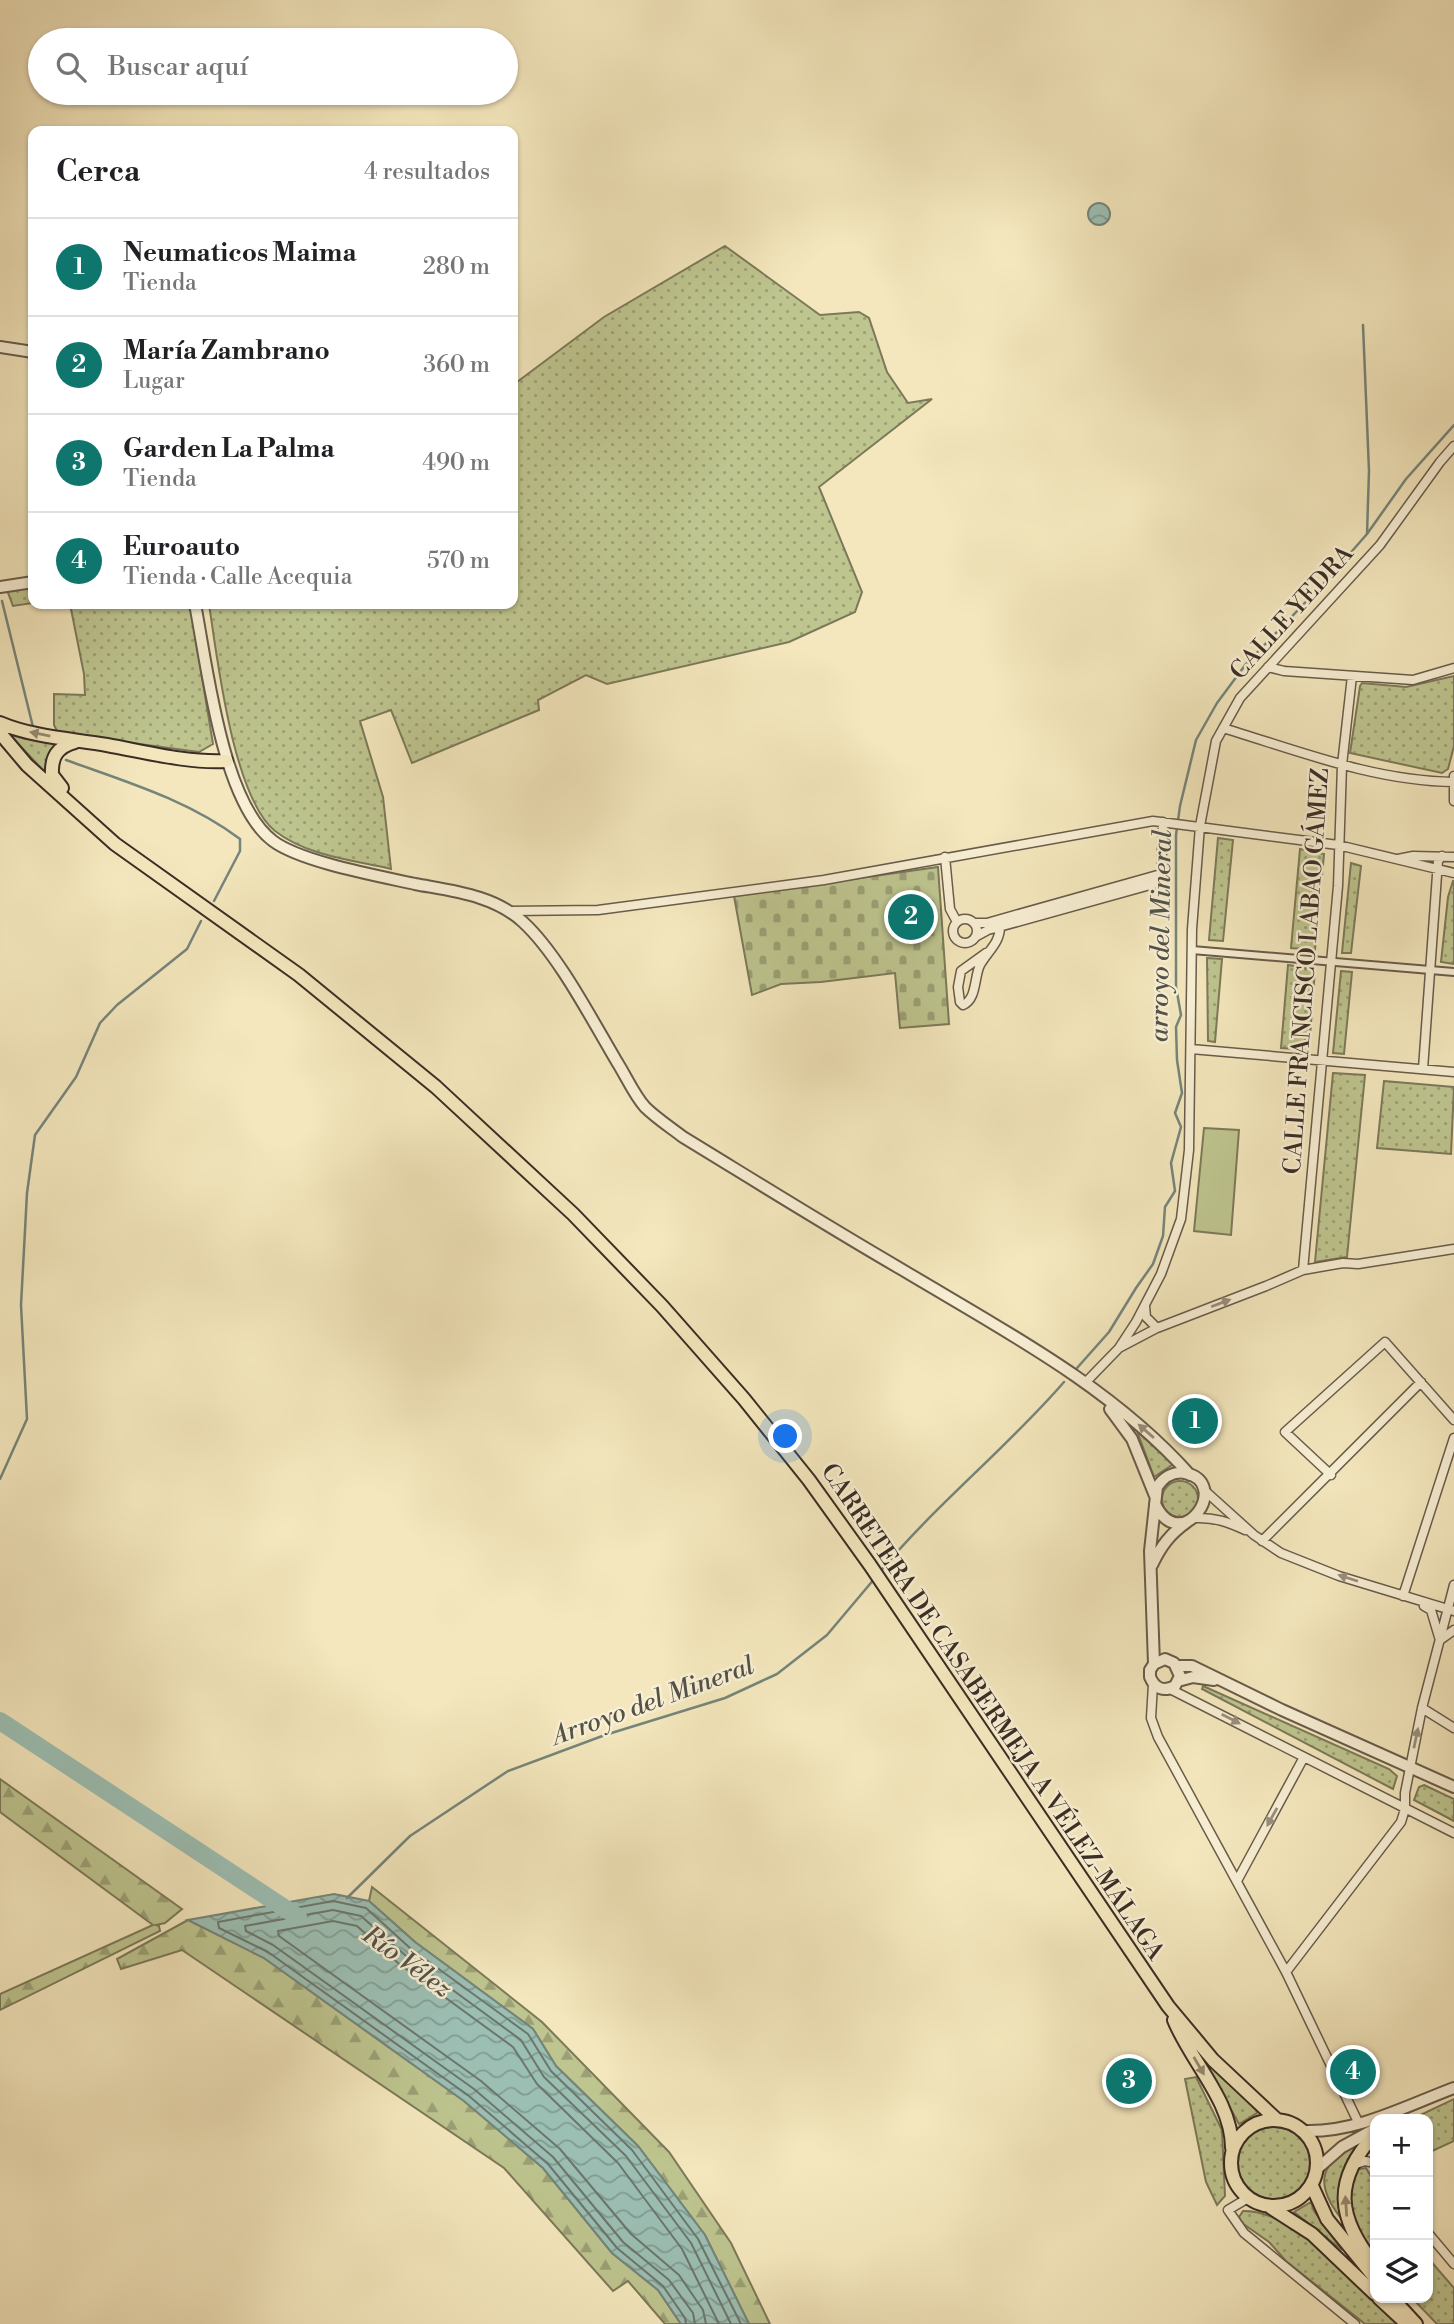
<!DOCTYPE html>
<html lang="es">
<meta charset="utf-8">
<style>
:root{--surface:#fff;--page:#f2f2f2;--text:#202124;--muted:#757577;--line:#e0e0e0;--accent:#0f766e}
body{margin:0;font-family:"Libre Bodoni",serif;background:var(--page);color:var(--text)}
.controls{position:absolute;right:21px;bottom:21px;display:grid;overflow:hidden;border-radius:14px;box-shadow:0 2px 5px #0004}
.controls button{width:63px;height:63px;display:grid;place-items:center;padding:0;border:0;border-bottom:2px solid var(--line);background:var(--surface);color:var(--text);font:35px sans-serif}
.you{position:absolute;left:786px;top:1437px;width:24px;height:24px;margin:-18px;border:5px solid #fff;border-radius:50%;background:#1a73e8;box-shadow:0 0 0 10px #1a73e833}
.badge{display:grid;place-items:center;width:46px;height:46px;border-radius:50%;background:var(--accent);color:#fff;font-size:23px;font-weight:700}
.pin{position:absolute;translate:-50% -50%;border:4px solid #fff;box-shadow:0 2px 7px #0006}
.list{margin:0;padding:0;list-style:none}
h2{display:flex;justify-content:space-between;align-items:center;height:91px;margin:0;padding:0 28px;font-size:30px}
h2 small{font-size:23px;font-weight:400;color:var(--muted)}
.list li{display:grid;grid-template-columns:46px 1fr auto;gap:21px;align-items:center;box-sizing:border-box;height:98px;padding:0 28px;border-top:2px solid var(--line)}
.list b{display:block;font-size:26px;white-space:nowrap}
.list p{margin:0;font-size:23px;white-space:nowrap;color:var(--muted)}
.list em{font-size:23px;font-style:normal;color:var(--muted)}
.icon{flex:none;width:38px;height:38px;fill:none;stroke:currentColor;stroke-width:2;stroke-linecap:round;stroke-linejoin:round}
.map{position:relative;flex:none;width:1454px;height:2324px;overflow:hidden}
.search{position:absolute;background:var(--surface);box-shadow:0 2px 5px #0004;left:28px;top:28px;width:490px;height:77px;display:flex;align-items:center;gap:18px;box-sizing:border-box;padding:0 24px;border-radius:38px;color:var(--muted);font-size:26px}
.panel{position:absolute;background:var(--surface);box-shadow:0 2px 5px #0004;left:28px;top:126px;width:490px;height:483px;border-radius:14px}
.map>svg:first-child{display:block}
</style>
<div class="map">
<svg width="1454" height="2324" viewBox="0 0 1454 2324">
<defs>
<pattern id="green-dots" width="8" height="8" patternUnits="userSpaceOnUse" patternTransform="scale(1.75)"><rect width="8" height="8" fill="#bec58f"/><path d="M2 2h.1M6 6h.1" fill="none" stroke="#9ba075" stroke-width="1.8" stroke-linecap="round"/></pattern>
<pattern id="forest-firs" width="22" height="20" patternUnits="userSpaceOnUse" patternTransform="scale(1.75)"><rect width="22" height="20" fill="#bec58f"/><path d="M5 1l3.5 6h-7zM16 11l3.5 6h-7z" fill="#9ba075"/></pattern>
<pattern id="cemetery-stones" width="16" height="16" patternUnits="userSpaceOnUse" patternTransform="scale(1.75)"><rect width="16" height="16" fill="#bec58f"/><path d="M2 7V4a2 2 0 0 1 4 0v3zM10 15v-3a2 2 0 0 1 4 0v3z" fill="#9ba075"/></pattern>
<pattern id="water-waves" width="16" height="10" patternUnits="userSpaceOnUse" patternTransform="scale(1.75)"><rect width="16" height="10" fill="#9cbfb4"/><path d="M0 5q4-4 8 0t8 0" fill="none" stroke="#809c92"/></pattern>
</defs>
<rect width="100%" height="100%" fill="#f4e7bd"/>
<filter id="stains"><feTurbulence type="fractalNoise" baseFrequency=".00286" numOctaves="4"/><feColorMatrix values="0 0 0 0 .2 0 0 0 0 .09 0 0 0 0 .02 0 0 0 .5 -.17"/></filter>
<radialGradient id="worn" r=".72"><stop offset=".6" stop-color="#630" stop-opacity="0"/><stop offset="1" stop-color="#630" stop-opacity=".3"/></radialGradient>
<path fill="url(#green-dots)" stroke="#7c795a" stroke-width="2" d="M725 246 820 315 859 312 869 318 887 372 908 403 932 399 819 487 862 592 855 612 789 642 607 684 586 675 538 700 539 710 412 763 391 710 360 721 383 797 391 869C353 860 307 856 275 831 233 797 217 657 209 604H513V385L604 317Z
M33 587V603L13 606 7 590Z
M70 604H190L213 744 199 752 58 733 54 725V694L85 695 84 674Z
M1454 676V746L1448 769 1442 773 1350 753 1360 686 1362 683 1406 687Z
M4 729 59 741C49 751 46 759 46 773Z
M1218 838 1233 840 1223 941 1209 940Z
M1300 849 1324 854 1315 950 1291 948Z
M1351 863 1361 866 1351 953H1342Z
M1453 881H1454V964L1441 962 1448 897Z
M1207 958 1222 959 1215 1042 1208 1041Z
M1288 965 1315 969 1309 1050 1281 1048Z
M1341 971 1352 972 1344 1054 1333 1053Z
M1333 1073 1365 1075 1347 1257 1315 1262Z
M1384 1081 1454 1087 1451 1154 1377 1148Z
M1137 1431 1172 1463V1465L1154 1477Z
M1162 1499a18 18 0 1 1 36 0a18 18 0 1 1-36 0Z
M1203 1686 1389 1769 1397 1776 1393 1789 1202 1689Z
M1424 1785 1454 1799V1821L1414 1800 1419 1787Z
M1203 2058 1256 2110 1257 2113 1239 2124Z
M1196 2077 1222 2130 1225 2196 1217 2205 1206 2182 1185 2079Z
M1454 2099V2141L1428 2153V2119H1412Z
M1238 2163a36 36 0 1 1 72 0a36 36 0 1 1-72 0Z
M1359 2144C1340 2166 1337 2188 1340 2217 1314 2183 1320 2161 1359 2144Z
M1366 2168 1375 2183V2258L1361 2242 1348 2197 1354 2170Z
M1311 2202 1314 2211 1342 2250 1294 2212Z
M1243 2211C1298 2210 1360 2288 1397 2324H1365L1286 2261 1269 2242 1242 2223 1239 2217Z
M1428 2258 1454 2288V2324H1437L1412 2298H1428Z"/>
<path fill="url(#forest-firs)" stroke="#7c795a" stroke-width="2" d="M0 1779 182 1909 165 1923 156 1925 159 1926 160 1931 0 2010V1994L153 1925 0 1812Z
M372 1887 542 2022 669 2152 731 2243 770 2324H749L705 2235 638 2146 556 2066 533 2029 415 1942 369 1901Z
M188 1920 264 1958 464 2101 543 2168 612 2253 658 2290 681 2324H665L628 2281 613 2291 504 2168 182 1950 121 1969 117 1959Z"/>
<path fill="url(#cemetery-stones)" stroke="#7c795a" stroke-width="2" d="M938 867 949 1024 900 1028 895 973 821 982 781 984 752 995 734 896Z"/>
<path fill="#bec58f" stroke="#7c795a" stroke-width="2" d="M1204 1128 1239 1130 1231 1235 1194 1231Z"/>
<path fill="url(#water-waves)" stroke="#75857b" stroke-width="2" d="M1088 214a11 11 0 1 1 22 0a11 11 0 1 1-22 0Z
M334 1894 369 1901 415 1942 533 2029 556 2066 638 2146 705 2235 749 2324H681L658 2290 612 2253 543 2168 464 2101 264 1958 188 1920Z"/>
<g fill="none" stroke-linecap="round" stroke-linejoin="round">
<path stroke="#6b766c" stroke-width="2" d="M686 2324 685 2318 663 2286 617 2248 548 2164 469 2096 268 1952 219 1928 218 1922 333 1901 366 1908 410 1948 528 2034 551 2071 632 2150 698 2239 741 2324
M695 2324 693 2313 669 2280 623 2242 553 2157 474 2089 273 1945 246 1931 245 1926 333 1910 361 1916 405 1955 521 2040 544 2077 626 2156 691 2243 731 2324
M706 2324 703 2310 679 2275 631 2234 560 2149 481 2081 279 1936 278 1931 333 1921 357 1926 398 1963 513 2047 537 2084 618 2163 682 2249 719 2324"/>
<path stroke="#75857b" stroke-width="2.5" d="M1363 325 1369 471 1367 534
M2 601 33 727
M66 760C127 782 188 800 240 839V851L214 901
M1077 1368 1109 1332 1136 1288 1153 1264 1163 1236 1165 1207 1175 1191 1171 1163 1181 1127 1175 1113 1182 1093 1177 1060 1176 1027 1181 1015 1176 987V835L1180 806 1196 740 1217 703 1246 664 1325 582 1367 534 1406 479 1454 425
M0 1479 27 1419 21 1305 27 1193 35 1135 76 1077 100 1023 117 1005 187 949 201 921
M879 1573C935 1505 1006 1449 1064 1382
M347 1898 410 1836 508 1771 605 1735 725 1698 777 1674 827 1635 875 1578"/>
<path stroke="#9cbfb4" stroke-width="18" d="M0 1721 298 1917"/>
<g stroke="#685c4b" stroke-width="10">
<path id="pedestrian" d="M1192 950 1454 972"/>
</g>
<g stroke="#685c4b" stroke-width="11">
<path id="minor" d="M1268 667 1284 671 1413 680 1454 668
M1223 728C1299 751 1374 781 1454 782
M1454 776V801
M945 857 950 909 957 922
M1398 859 1413 856 1454 857
M510 911 598 910 824 880 1153 821 1338 845 1454 873
M953 931a12 12 0 1 1 24 0a12 12 0 1 1-24 0Z
M974 923H987L1161 874
M977 936 988 930 1161 882 1163 822
M986 953 961 971 958 987 960 1002 963 1005C977 999 974 977 980 965 987 952 1000 943 1000 927
M1191 1049 1454 1072
M1423 1069 1438 861 1442 856
M1303 1270 1338 886 1342 765 1352 676
M1145 1306 1146 1317 1157 1328
M1119 1348 1136 1322 1161 1274 1181 1219 1189 1150 1192 929 1200 826 1216 741 1240 698 1380 545 1440 462 1454 446
M1085 1383 1119 1348 1157 1328 1266 1286 1303 1270 1343 1263 1358 1264 1454 1249
M1331 1475 1285 1432 1385 1342 1454 1420
M1203 1489 1254 1535 1281 1553 1339 1576 1454 1611
M1195 1518C1214 1517 1228 1522 1245 1530
M1262 1541 1421 1382
M1403 1596 1454 1438
M1424 1606 1431 1610 1439 1637
M1440 1640 1454 1630
M1153 1684 1151 1718 1158 1737 1286 1972 1359 2124
M1170 1689 1454 1833
M1422 1708 1454 1728
M1237 1881 1304 1757
M1286 1972 1401 1822 1405 1809V1793L1422 1708 1454 1585
M1353 2165 1365 2161 1375 2163
M1248 2198 1228 2210 1244 2233 1355 2324
M1428 2233 1454 2264"/>
</g>
<g stroke="#685c4b" stroke-width="14">
<path id="tertiary" d="M0 347 33 352
M0 587 33 582
M195 604C207 665 222 803 273 841 301 862 379 876 415 884 452 891 494 895 523 922 558 954 592 1020 617 1062 626 1076 634 1095 645 1107 656 1118 670 1127 683 1137 755 1181 827 1226 901 1269 1001 1329 1111 1386 1190 1475
M1110 1409 1132 1439 1155 1496
M1152 1565C1161 1546 1170 1534 1187 1522
M1154 1664 1165 1659 1174 1663 1180 1676 1175 1686C1164 1692 1155 1689 1150 1677V1670L1154 1664 1150 1551 1157 1487C1163 1478 1173 1471 1185 1473 1233 1483 1181 1558 1155 1504
M1177 1666H1192L1282 1710 1454 1787
M1178 1681 1193 1677 1214 1680
M1304 2131C1356 2133 1406 2106 1454 2088
M1318 2168 1342 2147 1375 2129"/>
</g>
<g stroke="#3a2d25" stroke-width="16">
<path id="primary" d="M0 723C33 737 72 739 107 745 146 752 187 763 226 761
M0 733 27 765 115 844 299 975 436 1087 573 1214 662 1306 744 1399 809 1480 870 1565 1168 2006 1213 2060 1276 2119
M62 788 52 775C51 757 57 747 75 742
M1174 2020C1191 2062 1232 2101 1232 2148
M1231 2163a43 43 0 1 1 86 0a43 43 0 1 1-86 0Z
M1375 2134C1332 2181 1337 2218 1375 2265
M1312 2186 1327 2219 1375 2278
M1270 2207 1312 2234 1375 2294
M1379 2298 1407 2324
M1392 2298 1416 2324"/>
</g>
<use href="#pedestrian" stroke="#f8efd4" stroke-width="6"/>
<use href="#minor" stroke="#f8efd4" stroke-width="8"/>
<use href="#tertiary" stroke="#f8efd4" stroke-width="10"/>
<use href="#primary" stroke="#f4e7bd" stroke-width="12"/>
</g>
<defs><path id="oneway-solid" d="M-6-.8H1V-3.2L6.5 0L1 3.2V.8H-6Z" transform="scale(1.75)"/></defs>
<g fill="#978a71">
<use href="#oneway-solid" transform="translate(40 734) rotate(-169)"/>
<use href="#oneway-solid" transform="translate(1199 2066) rotate(60)"/>
<use href="#oneway-solid" transform="translate(1346 2206) rotate(-94)"/>
</g>
<g fill="#998e7c">
<use href="#oneway-solid" transform="translate(1221 1303) rotate(-21)"/>
<use href="#oneway-solid" transform="translate(1146 1431) rotate(-139)"/>
<use href="#oneway-solid" transform="translate(1348 1578) rotate(-162)"/>
<use href="#oneway-solid" transform="translate(1231 1719) rotate(27)"/>
<use href="#oneway-solid" transform="translate(1416 1738) rotate(-78)"/>
<use href="#oneway-solid" transform="translate(1272 1817) rotate(119)"/>
</g>
<g text-anchor="middle" dominant-baseline="central" stroke-width="5" stroke-linejoin="round" paint-order="stroke">
<g font-size="24" fill="#3a2d25" stroke="#f8efd4">
<text transform="translate(1292 613) rotate(-48)">CALLE YEDRA</text>
<text transform="translate(1307 971) rotate(-86)">CALLE FRANCISCO LABAO GÁMEZ</text>
<text transform="translate(992 1712) rotate(56)">CARRETERA DE CASABERMEJA A VÉLEZ-MÁLAGA</text>
</g>
<g font-size="26" font-style="italic" fill="#525249" stroke="#f8efd4">
<text transform="translate(1161 936) rotate(-89)">arroyo del Mineral</text>
<text transform="translate(653 1701) rotate(-20)">Arroyo del Mineral</text>
<text transform="translate(407 1962) rotate(36)">Río Vélez</text>
</g>
</g>
<rect width="100%" height="100%" filter="url(#stains)"/>
<rect width="100%" height="100%" fill="url(#worn)"/>
</svg>
<div class="controls">
<button>+</button>
<button>−</button>
<button><svg class="icon" aria-label="layers" viewBox="0 0 24 24"><path d="M12 4l9 5-9 5-9-5zM3 14l9 5 9-5"/></svg></button>
</div>
<div class="you"></div>
<div class="pin badge" style="left:1195px;top:1421px">1</div>
<div class="pin badge" style="left:911px;top:917px">2</div>
<div class="pin badge" style="left:1129px;top:2081px">3</div>
<div class="pin badge" style="left:1353px;top:2072px">4</div>
<div class="search"><svg class="icon" aria-label="search" viewBox="0 0 24 24"><circle cx="10" cy="10" r="6"/><path d="M15 15l6 6"/></svg>Buscar aquí</div>
<section class="panel">
<h2>Cerca<small>4 resultados</small></h2>
<ul class="list">
<li><span class="badge">1</span><div><b>Neumaticos Maima</b><p>Tienda</p></div><em>280 m</em></li>
<li><span class="badge">2</span><div><b>María Zambrano</b><p>Lugar</p></div><em>360 m</em></li>
<li><span class="badge">3</span><div><b>Garden La Palma</b><p>Tienda</p></div><em>490 m</em></li>
<li><span class="badge">4</span><div><b>Euroauto</b><p>Tienda · Calle Acequia</p></div><em>570 m</em></li>
</ul>
</section>
</div>
